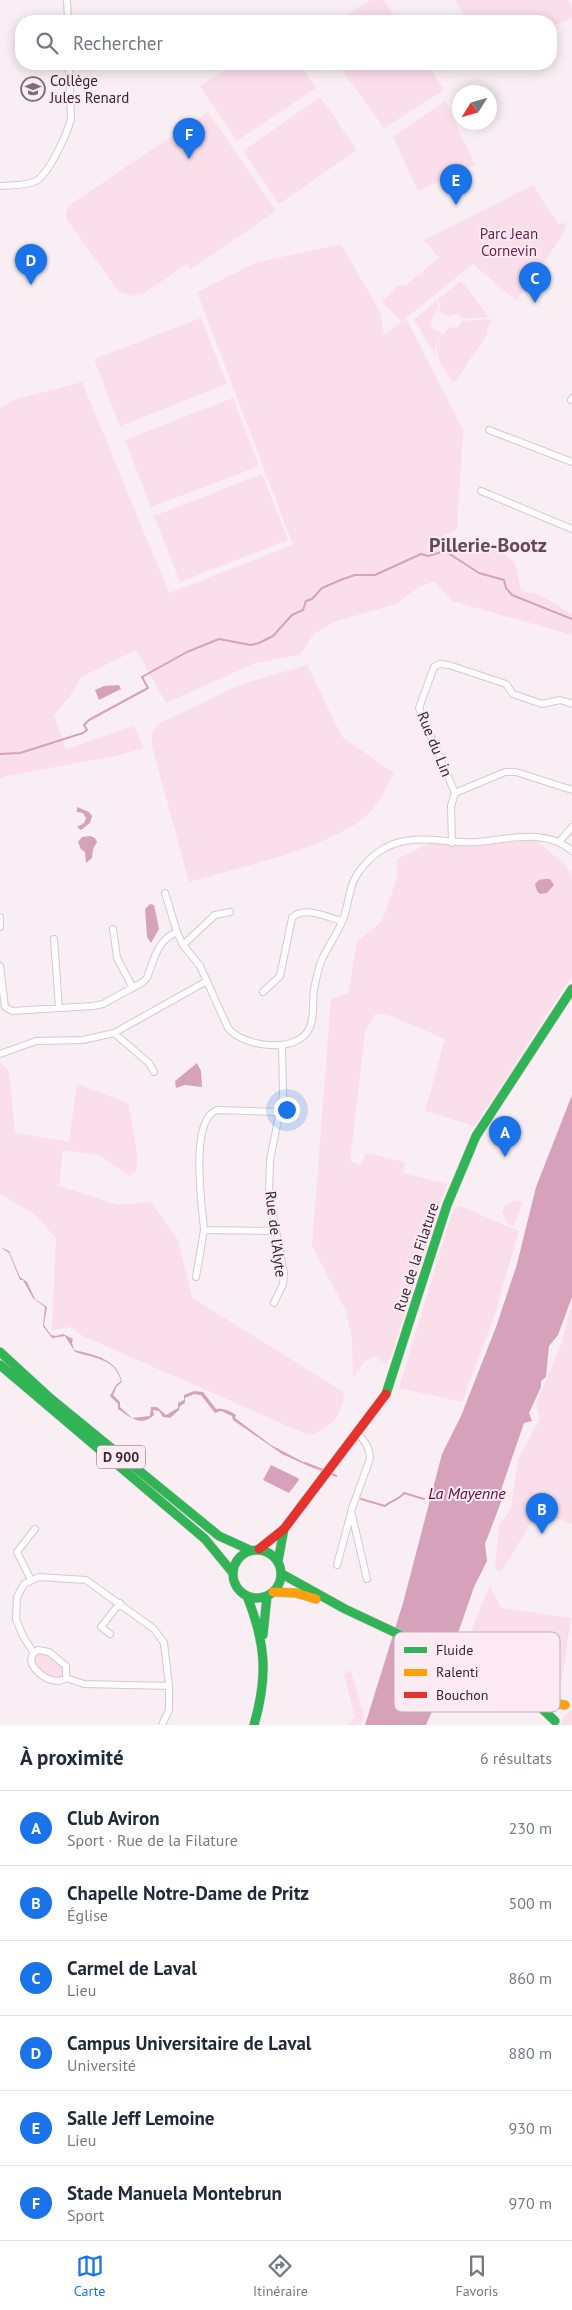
<!DOCTYPE html>
<html lang="fr">
<meta charset="utf-8">
<style>
:root{--surface:#fff;--page:#f2f2f3;--text:#1f2937;--muted:#747a83;--line:#e0e1e3;--accent:#1a73e8}
body{margin:0;font-family:"PT Sans",sans-serif;background:var(--page);color:var(--text)}
.compass{position:absolute;left:452px;top:85px;width:45px;height:45px;border-radius:50%;background:var(--surface);box-shadow:0 2px 12px #0003;rotate:233deg}
.you{position:absolute;left:286px;top:1109px;width:18px;height:18px;margin:-12px;border:4px solid #fff;border-radius:50%;background:#1a73e8;box-shadow:0 0 0 8px #1a73e833}
.badge{display:grid;place-items:center;width:32px;height:32px;border-radius:50%;background:var(--accent);color:#fff;font-size:16px;font-weight:700}
.pin{position:absolute;translate:-50% -41px;filter:drop-shadow(0 1px 2px #0008)}
.pin::after{content:'';position:absolute;top:26px;width:18px;height:15px;background:inherit;clip-path:polygon(0 0,100% 0,50% 100%)}
.list{margin:0;padding:0;list-style:none}
h2{display:flex;justify-content:space-between;align-items:center;height:65px;margin:0;padding:0 20px;font-size:21px}
h2 small{font-size:16px;font-weight:400;color:var(--muted)}
.list li{display:grid;grid-template-columns:32px 1fr auto;gap:15px;align-items:center;box-sizing:border-box;height:75px;padding:0 20px;border-top:1px solid var(--line)}
.list b{display:block;font-size:19px;white-space:nowrap}
.list p{margin:0;font-size:16px;white-space:nowrap;color:var(--muted)}
.list em{font-size:16px;font-style:normal;color:var(--muted)}
.icon{flex:none;width:28px;height:28px;fill:none;stroke:currentColor;stroke-width:2;stroke-linecap:round;stroke-linejoin:round}
.map{position:relative;flex:none;width:572px;height:1725px;overflow:hidden}
.search{position:absolute;background:var(--surface);box-shadow:0 2px 12px #0003;left:15px;right:15px;top:15px;height:55px;display:flex;align-items:center;gap:12px;box-sizing:border-box;padding:0 18px;border-radius:20px;color:var(--muted);font-size:19px}
.sheet{height:515px;background:var(--surface)}
nav{display:flex;justify-content:space-around;align-items:center;box-sizing:border-box;height:70px;border-top:1px solid var(--line);background:var(--surface);font-size:14px;color:var(--muted)}
nav a{display:grid;justify-items:center;gap:2px}
nav .on{color:var(--accent)}
.map>svg:first-child{display:block}
</style>
<div class="map">
<svg width="572" height="1725" viewBox="0 0 572 1725">
<rect width="100%" height="100%" fill="#f9eef3"/>
<path fill="#fadeea" d="M370 0H383L398 21H338Z
M456 0H568L572 8V18L551 27V21H466Z
M233 64H299L316 88 237 141 200 86Z
M338 64H427L443 88 441 92 384 128Z
M320 97 357 150 279 204 243 151Z
M445 101 475 165 418 191 393 137Z
M208 112 276 211 191 269 187 264 144 293 132 296 118 291 65 217 68 206Z
M533 185 558 224 567 223 561 238 516 301 473 264 406 318 463 430 457 530 439 537 455 544 501 551 515 563 521 591 538 594 572 614V635L452 601 435 581 419 587 396 604 334 622 314 634 299 655 255 663 166 703 136 650 81 677 70 696 54 716 66 749 134 726 144 748 115 756 6 776 0 779V408L16 399 82 382 169 593 293 545 197 292 255 263 341 244 380 312 384 335 404 320 400 321 382 301 397 286 406 285 439 258 424 240Z
M460 282H462L489 317 462 319 458 314H453L449 317 443 313H438L440 306 438 299Z
M437 300 438 308C435 316 427 321 434 330L442 333 436 343 435 354 414 320Z
M201 318 227 384 120 426 94 359Z
M491 319 492 322 486 330 488 333 454 383C446 370 431 355 439 339 442 334 447 331 450 327L457 328 462 321Z
M233 398 259 466 151 507 125 440Z
M262 474 288 540 180 582 154 516Z
M307 665 342 737 394 773C387 786 380 801 370 812 339 846 233 869 189 882L152 746V732L158 724 242 684Z
M535 840 566 865 572 877V976L475 1126 425 1111 445 1039 388 1015 375 1014 365 1032 350 1161 361 1165 366 1153 405 1162 403 1173 447 1184 391 1356 386 1364 376 1356 365 1361 353 1378 352 1341 346 1311 312 1246 331 999 348 994 357 942 382 921 397 878V859L430 843 466 846Z
M0 1062 9 1071 15 1133 69 1142 77 1084 128 1103 138 1158 136 1171 129 1176 99 1155 63 1150 59 1186 118 1205 151 1202 178 1240 192 1298 344 1392C343 1415 330 1430 308 1435L83 1336 71 1327 52 1330 56 1238 34 1214 0 1194Z
M515 1201H523L514 1226 508 1224 502 1211 506 1204Z
M460 1206 519 1231 494 1317 462 1402 399 1388 453 1209Z
M572 1302V1524L545 1515 535 1516 501 1572 495 1570 499 1526 511 1509 518 1459 540 1419 536 1404 562 1343Z
M490 1585 501 1608 571 1618 562 1679 546 1683 466 1643Z
M40 1653H46L63 1667V1676L53 1680 35 1666 33 1660 35 1655Z
M350 1669 364 1714 361 1725H346L355 1717 344 1675Z
M572 1710V1725H561L564 1716Z"/>
<path fill="#d5a2ba" d="M119 685 121 689 99 700 95 690 104 686Z
M77 807 89 812 92 816 90 823 81 830 77 827 84 823 86 818 83 813 77 812Z
M90 836 95 838 97 842 93 849 92 858 86 863 85 852 81 849 78 842 82 837Z
M545 879H550L554 885 547 893 540 894 537 891 535 884 539 880Z
M150 904 154 905 159 929 151 943 147 937 145 909Z
M197 1063 201 1071 202 1087 185 1085 176 1088 175 1081Z
M572 1095V1297L558 1335 549 1346 546 1377 541 1381V1387L529 1413 532 1421 524 1423 502 1487 501 1502 485 1544 487 1561 474 1587 458 1633 451 1674 437 1686 435 1705 426 1725H365L403 1603 442 1454 461 1416 496 1327 517 1264 536 1187Z
M0 1247 9 1251 20 1277 27 1282 35 1299 47 1307 44 1325 51 1335 56 1336 63 1334 73 1339 72 1343 74 1350C94 1355 117 1358 122 1382L117 1386 113 1395 120 1402V1407L132 1418 150 1416 151 1407H157L166 1415 178 1408V1403L184 1400V1395L194 1391 203 1392 216 1409C223 1408 230 1411 236 1415L235 1418 271 1445 324 1473 282 1454 233 1420 232 1416 221 1411 215 1413 201 1395 194 1394 185 1398V1403L180 1406 179 1410 170 1418 163 1417 159 1411 153 1410 154 1415C140 1428 129 1416 118 1409V1404L110 1396 116 1385 121 1381C115 1358 93 1358 75 1352L65 1336 52 1338 43 1326 45 1307 33 1298 23 1280H20L9 1253Z
M271 1465 298 1478 299 1480 289 1493 263 1480Z"/>
<g fill="none" stroke-linecap="round" stroke-linejoin="round">
<path stroke="#d5a2ba" stroke-width="2" d="M0 754 20 753 83 733 87 730 84 725 89 720 148 688 142 677 187 652 219 639 251 645 259 643 273 636 292 615 303 610 306 601 312 599 322 588 343 579 355 575H375L421 554 428 556 445 551 479 573 504 580 506 588 512 595 572 619
M305 1463 323 1470
M332 1474 336 1476
M361 1499 385 1506C391 1501 400 1499 404 1493L424 1499"/>
<g stroke="#d4cace" stroke-width="8">
<path id="street" d="M67 0 68 21
M0 186C11 185 26 186 36 181 49 174 67 134 71 119L69 64
M571 400 572 398
M489 430 572 462
M481 491 572 529
M455 793 505 772H516L572 790
M560 841 572 827
M452 843 451 806 455 793 419 708 434 667 440 664 449 665 506 684 513 694 542 704 560 700 572 704
M165 893 177 932 183 945 200 966 228 1028C243 1047 299 1055 310 1027 315 1016 312 1001 314 989 316 979 319 966 323 957 330 943 339 931 344 917 348 905 349 891 354 880 360 868 373 854 385 848 413 832 447 844 478 842 510 839 546 828 572 851
M0 917V927
M113 929 117 958 133 988
M54 939 59 1008
M183 945 215 915 230 912
M0 966 5 1007 12 1011 93 1006 103 1004 143 982 147 978C154 960 157 940 177 932
M263 992 280 976 292 918C303 905 329 918 342 921
M114 1033 149 1063 154 1072
M0 1054 36 1041 83 1040 114 1033 207 981
M275 1231 204 1230C202 1205 189 1120 217 1110L279 1112
M196 1277 204 1230
M274 1303 283 1284 284 1273 269 1194 270 1160 283 1095 282 1045
M357 1433C365 1441 370 1448 370 1459L351 1511 367 1579
M337 1565 351 1513
M31 1580 17 1552 35 1529
M110 1634 101 1627 120 1603
M38 1650 49 1652 66 1666V1678C50 1690 17 1660 38 1650Z
M33 1652 23 1636 16 1619 17 1597 24 1584 39 1577 86 1580 154 1629 164 1643 169 1686V1710L162 1725
M66 1678 84 1684 169 1686"/>
</g>
<g stroke="#d4cace" stroke-width="10">
<path id="fast" d="M0 1352 50 1398 219 1536 250 1550
M0 1365 205 1539 233 1573
M386 1394 447 1205 476 1136 572 989
M233 1574a24 24 0 1 1 48 0a24 24 0 1 1-48 0Z
M278 1561 284 1529
M282 1574 345 1609 509 1686 534 1701 555 1721
M247 1596C266 1644 268 1676 254 1725
M263 1635 267 1596"/>
</g>
<g stroke="#d4cace" stroke-width="10">
<path id="slow" d="M273 1592 296 1593 316 1599
M537 1701 565 1705"/>
</g>
<g stroke="#d4cace" stroke-width="10">
<path id="jam" d="M259 1549 284 1529 386 1394"/>
</g>
<use href="#street" stroke="#fefcfd" stroke-width="6"/>
<use href="#fast" stroke="#30b455" stroke-width="9"/>
<use href="#slow" stroke="#ff9f0a" stroke-width="9"/>
<use href="#jam" stroke="#e5322d" stroke-width="9"/>
</g>
<defs>
<g id="school-ring" transform="scale(1.25)"><circle r="9.5" fill="#fdeaf2" stroke="#786f73" stroke-width="1.5"/><path d="M0-5L7-2L0 1L-7-2ZM-4 1L0 2.5L4 1V4Q0 6-4 4Z" fill="#786f73"/></g>
</defs>
<g fill-rule="evenodd">
<use href="#school-ring" x="33" y="89"/>
</g>
<g text-anchor="middle" dominant-baseline="central" stroke-width="4" stroke-linejoin="round" paint-order="stroke">
<rect fill="#fdeaf2" stroke="#706469" stroke-width="1" x="97" y="1445.5" width="48" height="23" rx="4"/>
<g font-size="14" font-weight="bold" fill="#332a2e">
<text x="121" y="1457">D 900</text>
</g>
<g font-size="15" fill="#332a2e" stroke="#fdeaf2" text-anchor="start">
<text x="50" y="80">Collège<tspan x="50" dy="17">Jules Renard</tspan></text>
</g>
<g font-size="15" fill="#6f1d4a" stroke="#fdeaf2">
<text x="509" y="233">Parc Jean<tspan x="509" dy="17">Cornevin</tspan></text>
</g>
<g font-size="15" fill="#332a2e" stroke="#fdeaf2">
<text transform="translate(435 744) rotate(68)">Rue du Lin</text>
<text transform="translate(276 1234) rotate(83)">Rue de l'Alyte</text>
<text transform="translate(416 1257) rotate(-72)">Rue de la Filature</text>
</g>
<g font-size="16" font-style="italic" fill="#5e093b" stroke="#fdeaf2">
<text x="467" y="1493">La Mayenne</text>
</g>
<g font-size="20" font-weight="bold" fill="#5f4b53" stroke="#fdeaf2">
<text x="488" y="545">Pillerie-Bootz</text>
</g>
</g>
<rect x="394" y="1632" width="166" height="80" rx="8" fill="#fdeaf2" stroke="#c0b0b7" stroke-width="1"/>
<rect x="404" y="1647" width="23" height="6" fill="#30b455"/>
<rect x="404" y="1669" width="23" height="7" fill="#ff9f0a"/>
<rect x="404" y="1692" width="23" height="6" fill="#e5322d"/>
<g font-size="14" fill="#332a2e">
<text x="436" y="1655">Fluide</text>
<text x="436" y="1677">Ralenti</text>
<text x="436" y="1700">Bouchon</text>
</g>
</svg>
<svg class="compass" viewBox="-18 -18 36 36"><path d="M0-13l5 13h-10z" fill="#e53935"/><path d="M0 13l5-13h-10z" fill="#747a83"/></svg>
<div class="you"></div>
<div class="pin badge" style="left:505px;top:1157px">A</div>
<div class="pin badge" style="left:542px;top:1534px">B</div>
<div class="pin badge" style="left:535px;top:303px">C</div>
<div class="pin badge" style="left:31px;top:285px">D</div>
<div class="pin badge" style="left:456px;top:205px">E</div>
<div class="pin badge" style="left:189px;top:159px">F</div>
<div class="search"><svg class="icon" aria-label="search" viewBox="0 0 24 24"><circle cx="10" cy="10" r="6"/><path d="M15 15l6 6"/></svg>Rechercher</div>
</div>
<section class="sheet">
<h2>À proximité<small>6 résultats</small></h2>
<ul class="list">
<li><span class="badge">A</span><div><b>Club Aviron</b><p>Sport · Rue de la Filature</p></div><em>230 m</em></li>
<li><span class="badge">B</span><div><b>Chapelle Notre-Dame de Pritz</b><p>Église</p></div><em>500 m</em></li>
<li><span class="badge">C</span><div><b>Carmel de Laval</b><p>Lieu</p></div><em>860 m</em></li>
<li><span class="badge">D</span><div><b>Campus Universitaire de Laval</b><p>Université</p></div><em>880 m</em></li>
<li><span class="badge">E</span><div><b>Salle Jeff Lemoine</b><p>Lieu</p></div><em>930 m</em></li>
<li><span class="badge">F</span><div><b>Stade Manuela Montebrun</b><p>Sport</p></div><em>970 m</em></li>
</ul>
</section>
<nav>
<a class="on"><svg class="icon" aria-label="map" viewBox="0 0 24 24"><path d="M3 6l6-2 6 2 6-2v14l-6 2-6-2-6 2zM9 4v14M15 6v14"/></svg>Carte</a>
<a><svg class="icon" aria-label="directions" viewBox="0 0 24 24"><path d="M12 3l9 9-9 9-9-9zM9 14v-3h6M13 9l2 2-2 2"/></svg>Itinéraire</a>
<a><svg class="icon" aria-label="saved" viewBox="0 0 24 24"><path d="M7 4h10v16l-5-4-5 4z"/></svg>Favoris</a>
</nav>
